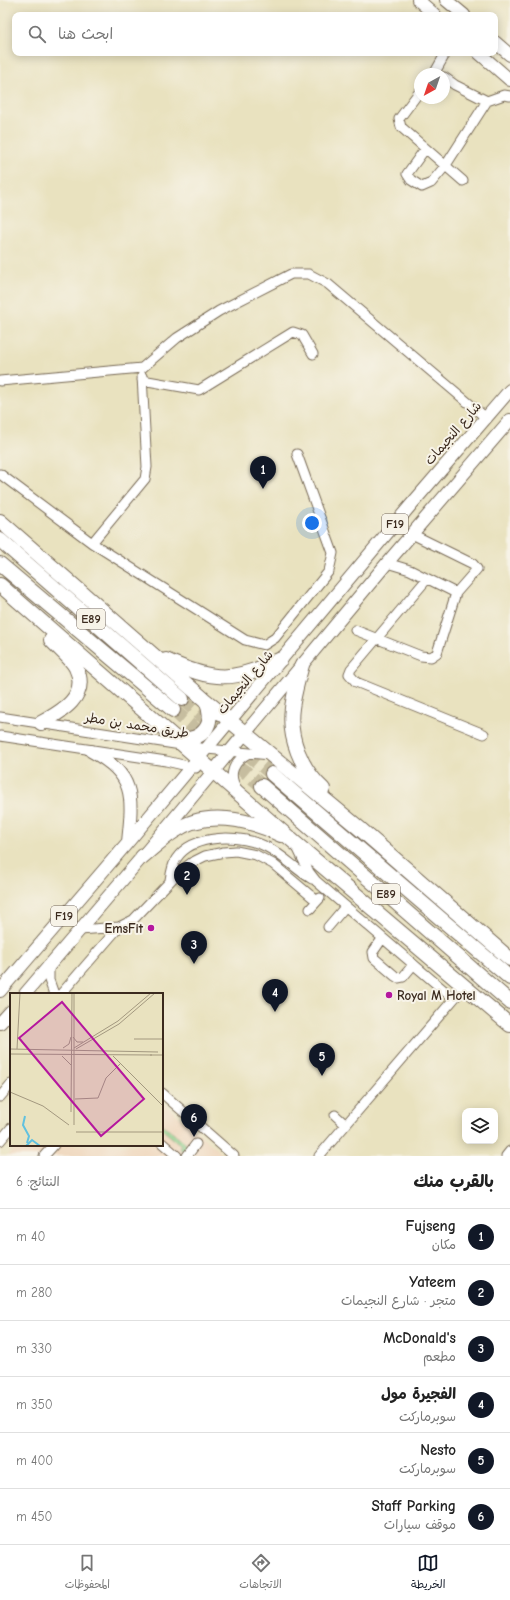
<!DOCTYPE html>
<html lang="ar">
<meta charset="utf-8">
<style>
:root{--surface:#fff;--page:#f6f6f6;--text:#222;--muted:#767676;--line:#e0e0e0;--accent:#111827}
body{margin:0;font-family:"Comic Neue","Playpen Sans Arabic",sans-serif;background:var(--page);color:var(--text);direction:rtl}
.controls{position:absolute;right:12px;bottom:12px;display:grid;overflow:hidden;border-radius:8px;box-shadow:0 2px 10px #0003}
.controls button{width:36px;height:36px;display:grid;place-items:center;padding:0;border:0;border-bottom:1px solid var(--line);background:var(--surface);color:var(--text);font:20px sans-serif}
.compass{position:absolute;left:414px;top:68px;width:36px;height:36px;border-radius:50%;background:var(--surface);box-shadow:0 2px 10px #0003;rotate:220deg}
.you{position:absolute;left:312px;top:523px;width:14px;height:14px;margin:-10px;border:3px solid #fff;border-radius:50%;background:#1a73e8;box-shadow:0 0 0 6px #1a73e833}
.badge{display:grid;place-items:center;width:26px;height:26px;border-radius:50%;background:var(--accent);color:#fff;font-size:13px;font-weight:700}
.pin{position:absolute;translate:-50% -33px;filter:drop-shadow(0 1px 2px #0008)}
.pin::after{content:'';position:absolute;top:21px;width:14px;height:12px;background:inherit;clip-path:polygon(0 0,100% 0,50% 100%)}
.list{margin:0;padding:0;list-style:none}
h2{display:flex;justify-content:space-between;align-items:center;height:52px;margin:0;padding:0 16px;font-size:17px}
h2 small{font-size:13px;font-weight:400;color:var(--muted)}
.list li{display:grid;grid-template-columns:26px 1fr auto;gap:12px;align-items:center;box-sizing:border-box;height:56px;padding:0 16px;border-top:1px solid var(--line)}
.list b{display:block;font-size:15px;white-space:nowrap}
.list p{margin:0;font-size:13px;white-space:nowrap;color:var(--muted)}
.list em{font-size:13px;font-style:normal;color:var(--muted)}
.icon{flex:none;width:22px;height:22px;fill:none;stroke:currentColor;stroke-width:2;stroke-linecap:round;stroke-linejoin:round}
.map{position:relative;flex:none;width:510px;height:1156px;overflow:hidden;direction:ltr}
.search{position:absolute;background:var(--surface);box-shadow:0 2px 10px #0003;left:12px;right:12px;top:12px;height:44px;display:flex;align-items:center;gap:10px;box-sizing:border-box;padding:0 14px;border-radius:8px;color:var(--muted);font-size:15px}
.sheet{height:388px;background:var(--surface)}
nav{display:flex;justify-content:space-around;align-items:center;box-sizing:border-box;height:56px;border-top:1px solid var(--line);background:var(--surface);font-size:11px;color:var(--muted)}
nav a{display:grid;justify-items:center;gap:2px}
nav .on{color:var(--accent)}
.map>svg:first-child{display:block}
</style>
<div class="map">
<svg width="510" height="1156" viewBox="0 0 510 1156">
<rect width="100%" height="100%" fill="#f7f3e8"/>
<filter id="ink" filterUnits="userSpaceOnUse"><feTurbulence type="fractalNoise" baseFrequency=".025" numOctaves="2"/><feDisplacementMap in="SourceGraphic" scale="8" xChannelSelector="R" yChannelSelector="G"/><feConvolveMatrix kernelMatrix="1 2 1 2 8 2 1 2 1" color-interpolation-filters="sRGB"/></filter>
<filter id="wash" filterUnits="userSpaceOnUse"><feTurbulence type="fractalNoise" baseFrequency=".012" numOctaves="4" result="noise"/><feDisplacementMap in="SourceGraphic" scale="16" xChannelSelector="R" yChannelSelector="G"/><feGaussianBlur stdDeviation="0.9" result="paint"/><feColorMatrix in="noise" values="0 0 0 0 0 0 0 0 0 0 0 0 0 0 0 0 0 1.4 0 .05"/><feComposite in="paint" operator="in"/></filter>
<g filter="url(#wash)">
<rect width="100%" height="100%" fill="#e9e2bf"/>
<path fill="#efd6bb" d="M162 1102 225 1156H8L17 1145H162Z"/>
<path fill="#90d58f" stroke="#668056" d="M162 1124 188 1146 183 1151 179 1148 181 1145 162 1129Z"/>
</g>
<g filter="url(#ink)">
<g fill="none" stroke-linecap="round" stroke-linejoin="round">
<path stroke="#c6bd9f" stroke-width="14" stroke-dasharray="14 7" stroke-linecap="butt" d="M182 699 272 774
M173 710 262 786"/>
<g stroke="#786a56" stroke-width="11">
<path id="minor" d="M434 74 443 58 444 53
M444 77 455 85 487 101 504 95 510 96
M420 91 399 119 401 127 463 181
M425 149 407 174 411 180 422 187 431 183 446 165 487 101
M142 380 199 390 293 332 302 335 313 354
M0 381 142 368 177 338 219 311 291 274H309L328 284 485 417
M0 474 92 543 245 640 264 645 275 638 329 571 333 553 297 454
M92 543 145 479 147 467 142 376
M387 563 410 570 456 593
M427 579 351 669 349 674 356 682 484 734
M355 630 421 656 431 657 437 653 456 593 477 569 473 564 412 534
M0 717 207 749 270 755
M0 736 166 761 196 768
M237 789C227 774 234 761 249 753
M297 847 309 872 316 881 454 999
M171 879 170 880C171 873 172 866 176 859 193 833 242 834 267 847 283 855 296 870 312 879
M310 909 320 898
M328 927 345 907
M80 930 119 927
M382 939 373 952 374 958 395 976 398 978 403 977 413 965
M49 967V980L54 994
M61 994 119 927 133 920 178 873 191 863 205 856 224 852 236 851 256 855 273 864 317 901
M162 1093 234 1156
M0 1097 11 1084
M335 1115 346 1125
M0 1141 11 1128
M162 1143 177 1156
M44 1156 54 1145
M187 1156 196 1144
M319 1156 465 986
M506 1156 510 1151"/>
</g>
<g stroke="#786a56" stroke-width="14">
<path id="major" d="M418 0 435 15
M446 0 464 15
M495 42 510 55
M479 53 510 80
M91 751C135 775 133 795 128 842
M0 991 128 842 410 506 510 390
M25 994 142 857 387 563 510 420
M0 1023 11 1011"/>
</g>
<g stroke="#786a56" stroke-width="16">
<path id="highway" d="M0 521 206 701 359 828 510 959
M0 540 182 699
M0 564 173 710
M0 585 294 842 510 1025
M166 660C214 682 234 682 281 659
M302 665C298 679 294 693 292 708 288 737 301 769 323 789
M41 723C61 712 90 696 76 668 72 659 58 648 51 640
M175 738C201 744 217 725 206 701
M272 774 510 978
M262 786 510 1002
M142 857C152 849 162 839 173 832 205 809 249 819 281 835"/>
</g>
<use href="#minor" stroke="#fff" stroke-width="9"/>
<use href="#major" stroke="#fff" stroke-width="12"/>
<use href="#highway" stroke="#fff" stroke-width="14"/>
</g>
</g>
<g fill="#b5179e" stroke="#f7f3e8" stroke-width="1.5">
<circle cx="151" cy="928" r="4"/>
<circle cx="389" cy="995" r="4"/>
</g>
<g text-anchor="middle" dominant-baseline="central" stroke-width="4" stroke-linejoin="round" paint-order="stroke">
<g fill="#f7f3e8" stroke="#73665b" stroke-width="1">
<rect x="382" y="514" width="26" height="20" rx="3"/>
<rect x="77" y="609" width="28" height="20" rx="3"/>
<rect x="372" y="884" width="28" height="20" rx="3"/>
<rect x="51" y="906" width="26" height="20" rx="3"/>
</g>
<g font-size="12" font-weight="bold" fill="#3b2a1e">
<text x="395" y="524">F19</text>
<text x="91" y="619">E89</text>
<text x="386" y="894">E89</text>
<text x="64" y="916">F19</text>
</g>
<g font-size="13" fill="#3b2a1e" stroke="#f7f3e8">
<text transform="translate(453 433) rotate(-49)">شارع النجيمات</text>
<text transform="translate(245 682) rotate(-50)">شارع النجيمات</text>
<text transform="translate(137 725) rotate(9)">طريق محمد بن مطر</text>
</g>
<g font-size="13" font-weight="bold" fill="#3b2a1e" stroke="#f7f3e8" text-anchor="end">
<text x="143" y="928">EmsFit</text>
<text x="397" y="995" text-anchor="start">Royal M Hotel</text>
</g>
</g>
<g transform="translate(10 993)">
<rect width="153" height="153" fill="#e9e2bf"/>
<path fill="none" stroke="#61c1df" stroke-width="2" d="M15 123 13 132 19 143 17 150M16 153 22 147 30 153"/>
<path fill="none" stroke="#a3987f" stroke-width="1" d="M64 0V132M63 44 67 49H73M124 46H153M53 55 59 51 61 44M64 55 108 28 141 0M0 56 148 59M7 56 10 0M66 56 109 31 145 0M0 61 142 62M140 62H153M52 63 61 72M103 63 153 113M0 99 33 113 59 132M65 106 88 105 96 85 111 70M61 119 62 0M66 139H153"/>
<path fill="#b5179e" fill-opacity="0.15" stroke="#b5179e" stroke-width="2" d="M52 9 134 106 91 143 9 45Z"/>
<rect width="153" height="153" fill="none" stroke="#3b2a1e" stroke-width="2"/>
</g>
</svg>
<div class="controls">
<button><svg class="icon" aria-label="layers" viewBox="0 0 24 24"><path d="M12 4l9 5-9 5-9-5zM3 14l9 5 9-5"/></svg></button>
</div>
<svg class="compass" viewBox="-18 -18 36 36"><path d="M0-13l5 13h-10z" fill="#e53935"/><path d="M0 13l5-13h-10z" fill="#767676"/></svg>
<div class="you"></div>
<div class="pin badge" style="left:263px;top:489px">1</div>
<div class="pin badge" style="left:187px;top:895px">2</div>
<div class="pin badge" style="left:194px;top:964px">3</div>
<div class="pin badge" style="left:275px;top:1012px">4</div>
<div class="pin badge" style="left:322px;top:1076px">5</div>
<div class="pin badge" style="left:194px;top:1137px">6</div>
<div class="search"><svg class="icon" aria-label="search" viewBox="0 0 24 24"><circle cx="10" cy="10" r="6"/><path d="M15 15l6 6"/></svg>ابحث هنا</div>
</div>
<section class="sheet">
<h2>بالقرب منك<small>النتائج: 6</small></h2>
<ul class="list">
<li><span class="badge">1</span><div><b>Fujseng</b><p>مكان</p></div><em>40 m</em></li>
<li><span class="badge">2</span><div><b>Yateem</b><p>متجر · شارع النجيمات</p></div><em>280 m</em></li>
<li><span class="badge">3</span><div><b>McDonald's</b><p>مطعم</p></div><em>330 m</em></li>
<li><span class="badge">4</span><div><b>الفجيرة مول</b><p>سوبرماركت</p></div><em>350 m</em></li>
<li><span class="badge">5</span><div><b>Nesto</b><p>سوبرماركت</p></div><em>400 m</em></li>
<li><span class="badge">6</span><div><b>Staff Parking</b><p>موقف سيارات</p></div><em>450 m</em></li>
</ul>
</section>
<nav>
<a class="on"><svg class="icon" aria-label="map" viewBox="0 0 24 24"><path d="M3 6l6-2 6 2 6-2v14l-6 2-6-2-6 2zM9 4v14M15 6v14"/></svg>الخريطة</a>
<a><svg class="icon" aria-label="directions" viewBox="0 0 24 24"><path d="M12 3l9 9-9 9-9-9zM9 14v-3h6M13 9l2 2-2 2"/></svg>الاتجاهات</a>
<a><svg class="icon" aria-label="saved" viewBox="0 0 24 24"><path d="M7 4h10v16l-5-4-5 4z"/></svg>المحفوظات</a>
</nav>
